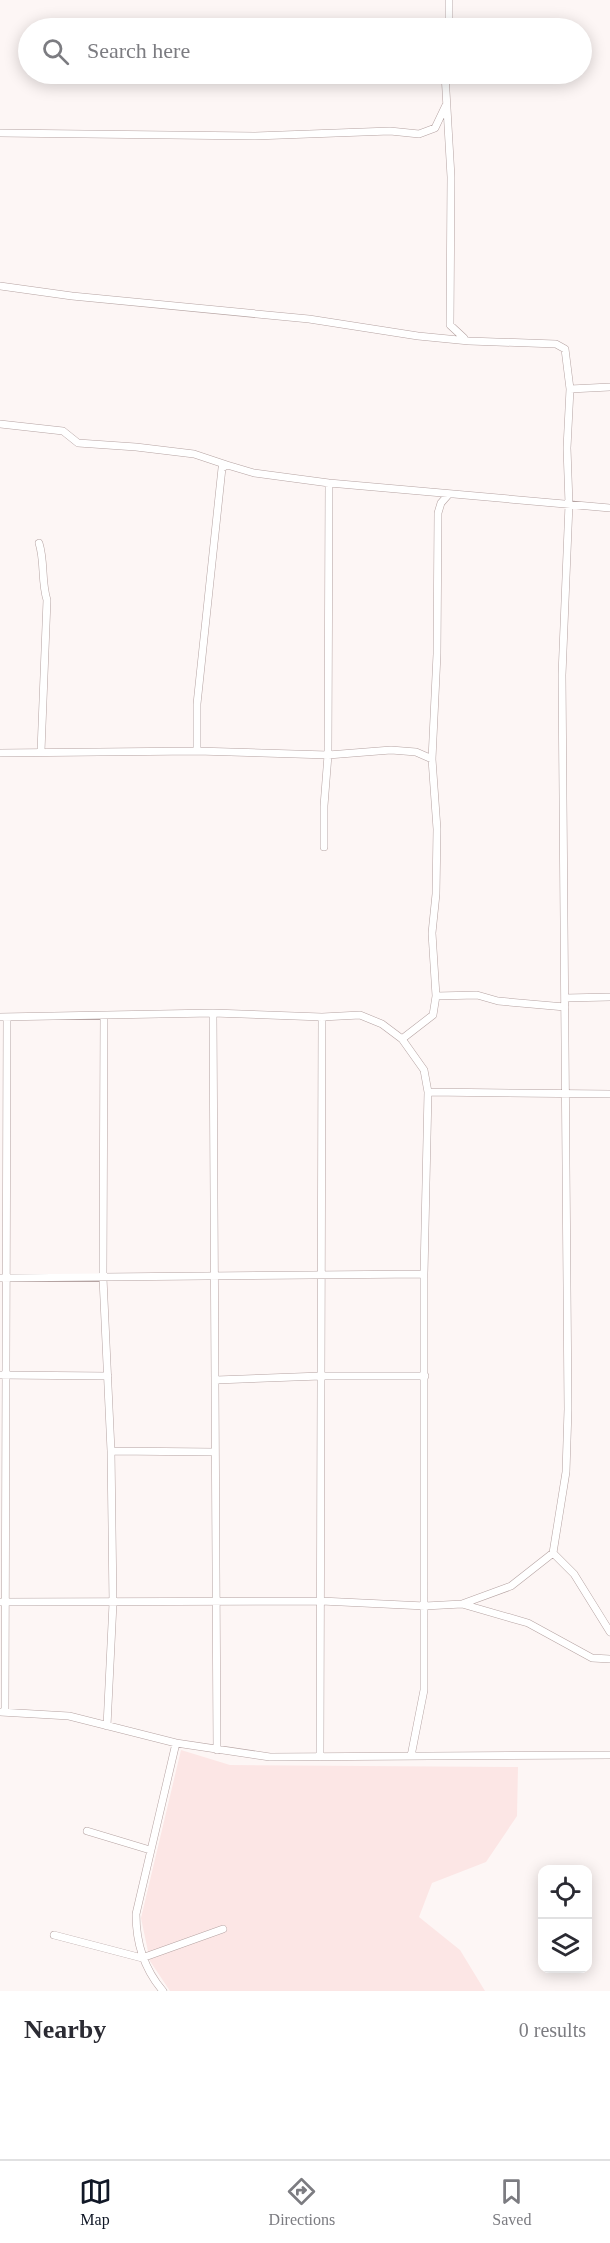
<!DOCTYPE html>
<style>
:root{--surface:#fff;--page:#f2f2f3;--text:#2b2b33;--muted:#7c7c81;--line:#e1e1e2;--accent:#111827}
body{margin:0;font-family:Georgia,serif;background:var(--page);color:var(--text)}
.controls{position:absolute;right:18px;bottom:18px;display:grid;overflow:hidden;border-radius:12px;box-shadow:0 3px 15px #0003}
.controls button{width:54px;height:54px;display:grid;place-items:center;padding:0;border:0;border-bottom:2px solid var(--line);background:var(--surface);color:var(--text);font:30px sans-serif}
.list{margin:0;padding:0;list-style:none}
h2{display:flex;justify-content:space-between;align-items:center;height:78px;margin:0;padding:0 24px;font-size:26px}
h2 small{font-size:20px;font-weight:400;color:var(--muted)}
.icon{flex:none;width:33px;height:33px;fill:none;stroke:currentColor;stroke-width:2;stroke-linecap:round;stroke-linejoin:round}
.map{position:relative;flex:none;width:610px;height:1991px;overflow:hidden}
.search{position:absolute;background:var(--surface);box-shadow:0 3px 15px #0003;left:18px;right:18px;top:18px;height:66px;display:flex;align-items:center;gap:15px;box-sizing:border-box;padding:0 21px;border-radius:33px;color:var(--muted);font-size:22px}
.sheet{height:168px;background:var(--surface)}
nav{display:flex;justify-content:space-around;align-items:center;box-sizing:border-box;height:84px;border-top:2px solid var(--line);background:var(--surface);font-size:16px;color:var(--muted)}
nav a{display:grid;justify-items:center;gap:3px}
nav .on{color:var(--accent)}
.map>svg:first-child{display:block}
</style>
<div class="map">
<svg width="610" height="1991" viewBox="0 0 610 1991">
<rect width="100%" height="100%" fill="#fdf6f5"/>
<path fill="#fce6e5" d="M181 1750 230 1765 518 1767 517 1816 486 1862 432 1883 419 1917 460 1950 485 1991H170L150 1961 141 1918Z"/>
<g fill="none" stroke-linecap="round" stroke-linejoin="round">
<g stroke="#b5a3a2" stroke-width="8">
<path id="street" d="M449 0V28
M445 74 451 177 450 325 464 338
M0 133 255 136 390 131 419 134 435 128 446 105
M0 286 72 296 309 319 418 336 469 341 556 344 565 349 570 389 567 448 569 504 562 675 568 1409 566 1472 553 1553 574 1574 610 1632
M570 389 610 387
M0 424 63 431 78 443 136 447 194 454 227 465
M39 543C45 562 41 581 47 600L41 751
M197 751V704L222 468 227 465 254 473 329 483 610 508
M0 753 197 751 328 755 391 750 416 752 432 759
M324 847V806L328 755 329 483
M436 996 477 995 498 1001 565 1007
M565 998 610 997
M213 1013 217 1750
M104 1016 103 1278 111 1451 113 1603 107 1726
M0 1017 213 1013 322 1017 360 1015 382 1024 402 1039 424 1070 428 1092 424 1274V1690L411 1756
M402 1039 433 1015 436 996 432 933 436 894 437 829 432 759 437 654 438 513 441 503 448 495
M428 1092 610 1094
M0 1278 424 1274
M0 1375 108 1376
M216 1380 321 1376H425
M111 1451 215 1452
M0 1602 321 1601 425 1606 462 1604 511 1586 553 1553
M462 1604 528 1623 592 1658 610 1659
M0 1712 69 1716 176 1743 270 1757 610 1755
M5 1712 7 1017
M320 1757 322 1017
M87 1831 150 1850
M54 1935 142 1958 223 1929
M163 1991C144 1969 136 1943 136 1914L176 1743"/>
</g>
<use href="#street" stroke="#fff" stroke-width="7"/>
</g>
</svg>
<div class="controls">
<button><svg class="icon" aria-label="locate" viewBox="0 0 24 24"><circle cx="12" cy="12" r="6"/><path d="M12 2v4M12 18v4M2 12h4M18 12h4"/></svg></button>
<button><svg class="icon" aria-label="layers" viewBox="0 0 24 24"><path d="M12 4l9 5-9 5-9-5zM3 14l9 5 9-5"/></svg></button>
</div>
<div class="search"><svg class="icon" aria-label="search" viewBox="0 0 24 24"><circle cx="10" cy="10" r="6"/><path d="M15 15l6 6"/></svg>Search here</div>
</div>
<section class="sheet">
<h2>Nearby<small>0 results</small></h2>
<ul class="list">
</ul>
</section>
<nav>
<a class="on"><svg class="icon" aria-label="map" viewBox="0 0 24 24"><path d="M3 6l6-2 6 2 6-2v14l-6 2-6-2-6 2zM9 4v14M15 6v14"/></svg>Map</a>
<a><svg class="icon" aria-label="directions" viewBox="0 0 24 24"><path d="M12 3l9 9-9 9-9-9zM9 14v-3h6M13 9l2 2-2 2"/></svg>Directions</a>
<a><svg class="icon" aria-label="saved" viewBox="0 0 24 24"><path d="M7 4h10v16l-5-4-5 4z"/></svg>Saved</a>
</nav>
